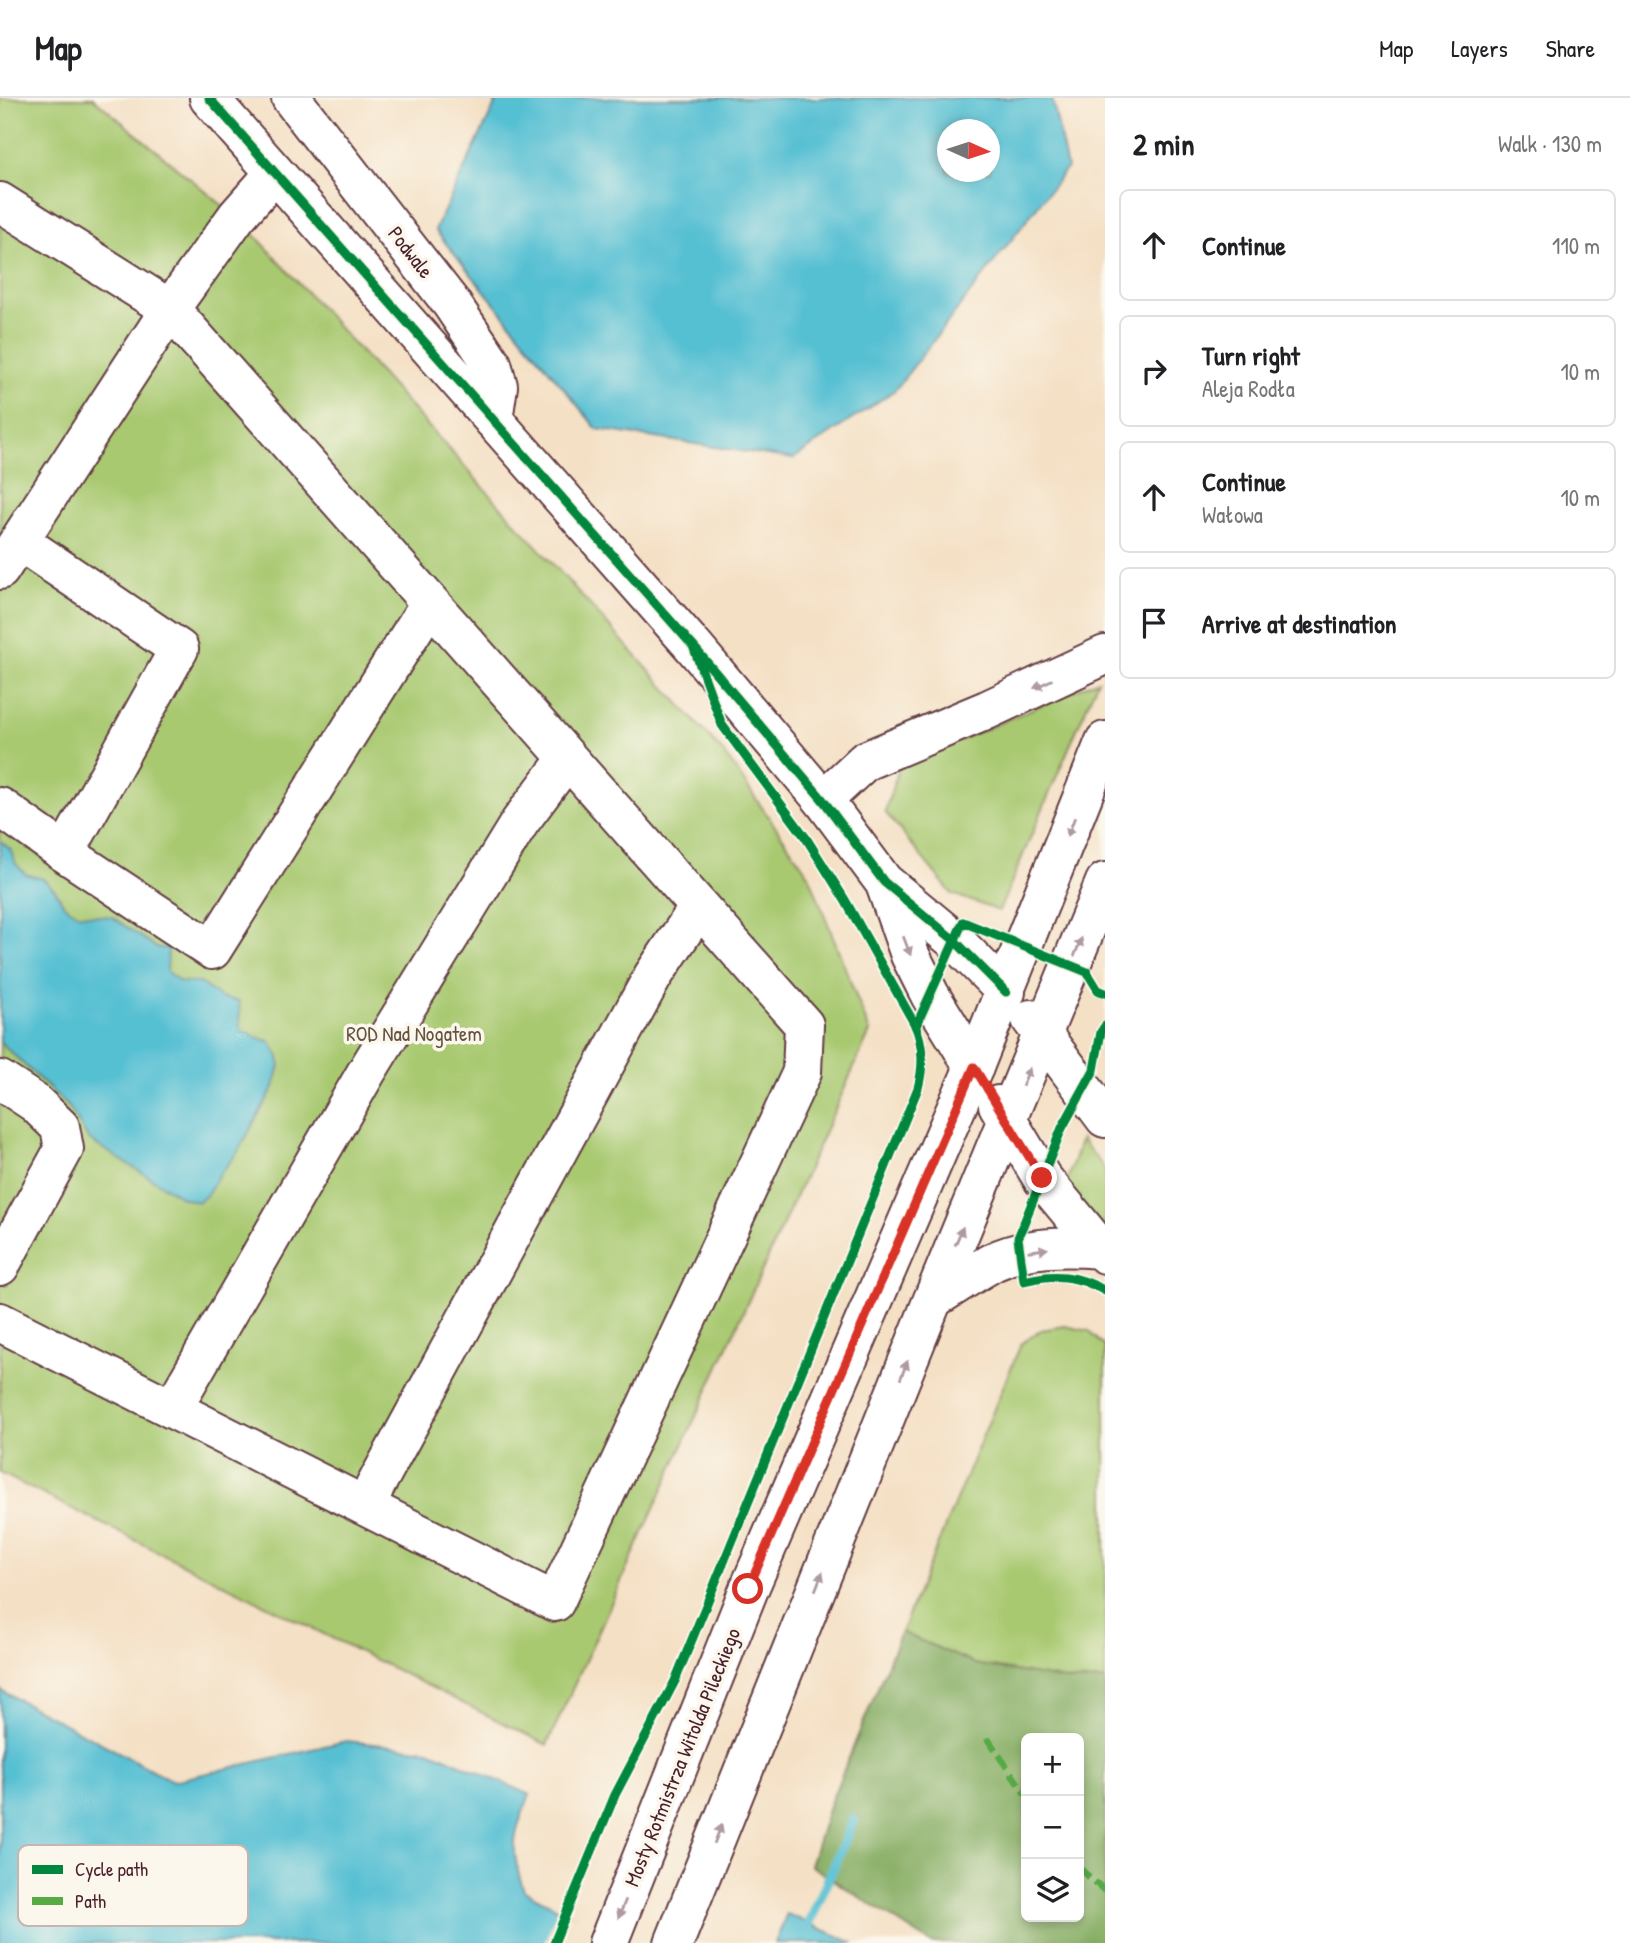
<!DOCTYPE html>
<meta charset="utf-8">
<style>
:root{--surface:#fff;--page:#f6f6f6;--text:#202124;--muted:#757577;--line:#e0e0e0}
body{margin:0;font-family:"Patrick Hand",sans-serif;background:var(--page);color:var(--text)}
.controls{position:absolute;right:21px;bottom:21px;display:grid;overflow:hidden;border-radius:10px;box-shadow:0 4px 10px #0003}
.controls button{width:63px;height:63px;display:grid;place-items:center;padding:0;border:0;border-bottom:2px solid var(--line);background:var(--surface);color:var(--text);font:35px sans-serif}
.compass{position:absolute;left:937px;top:21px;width:63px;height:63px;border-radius:50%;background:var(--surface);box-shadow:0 4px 10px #0003;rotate:93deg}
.stop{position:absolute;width:21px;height:21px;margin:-16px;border:5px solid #d93025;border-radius:50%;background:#fff}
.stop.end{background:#d93025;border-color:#fff;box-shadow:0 2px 7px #0008}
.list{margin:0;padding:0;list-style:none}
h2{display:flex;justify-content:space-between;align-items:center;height:91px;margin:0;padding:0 28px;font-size:30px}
h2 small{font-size:23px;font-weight:400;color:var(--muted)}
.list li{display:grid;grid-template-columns:46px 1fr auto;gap:21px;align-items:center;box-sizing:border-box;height:112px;margin:0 14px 14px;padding:0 14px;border:2px solid var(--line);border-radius:10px}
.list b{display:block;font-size:26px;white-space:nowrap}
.list p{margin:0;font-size:23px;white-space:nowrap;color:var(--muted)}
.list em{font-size:23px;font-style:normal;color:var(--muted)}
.icon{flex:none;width:38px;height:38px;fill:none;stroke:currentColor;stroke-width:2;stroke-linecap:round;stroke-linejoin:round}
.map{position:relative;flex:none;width:1105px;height:1845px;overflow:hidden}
header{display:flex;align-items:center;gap:42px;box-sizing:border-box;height:98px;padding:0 35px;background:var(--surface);border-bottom:2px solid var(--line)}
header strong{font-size:33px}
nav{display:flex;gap:38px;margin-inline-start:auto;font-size:24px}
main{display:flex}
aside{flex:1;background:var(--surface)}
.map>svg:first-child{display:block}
</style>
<header>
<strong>Map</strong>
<nav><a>Map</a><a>Layers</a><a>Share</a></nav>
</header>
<main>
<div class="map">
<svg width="1105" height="1845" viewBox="0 0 1105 1845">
<rect width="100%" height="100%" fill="#fbf7ec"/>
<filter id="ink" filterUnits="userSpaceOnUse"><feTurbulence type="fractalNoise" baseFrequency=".0143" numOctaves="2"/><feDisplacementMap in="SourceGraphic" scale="14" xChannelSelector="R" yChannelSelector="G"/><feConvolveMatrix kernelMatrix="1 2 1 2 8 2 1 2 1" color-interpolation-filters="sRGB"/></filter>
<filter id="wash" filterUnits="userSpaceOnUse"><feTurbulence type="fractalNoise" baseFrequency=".00686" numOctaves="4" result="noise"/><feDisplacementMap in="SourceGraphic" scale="28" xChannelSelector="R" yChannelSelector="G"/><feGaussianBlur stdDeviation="1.57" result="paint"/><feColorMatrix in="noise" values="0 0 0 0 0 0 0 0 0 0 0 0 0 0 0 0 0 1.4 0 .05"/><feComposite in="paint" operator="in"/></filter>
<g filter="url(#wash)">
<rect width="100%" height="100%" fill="#f4e0c5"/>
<path fill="#a9c971" stroke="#7a744e" stroke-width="2" d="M0 0H93L246 127 724 655 809 777 870 934 547 1647 0 1375Z
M1098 582 999 813 952 796 885 714 899 669Z
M1081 1041 1105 1071V1131L1065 1088Z
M1065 1228 1089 1233 1105 1249V1845L1079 1819V1640H1026L829 1708 1021 1246 1041 1232Z"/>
<path fill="#86ad63" stroke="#686647" stroke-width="2" fill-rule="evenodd" d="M901 1534 975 1566 1072 1583 1105 1582V1845H931L810 1767 829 1708ZM1026 1640H1079V1819H1026Z"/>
<path fill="#57c0d3" stroke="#50707f" stroke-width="2" fill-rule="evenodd" d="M498 0H1052L1067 70 895 292 793 361 597 331 435 132ZM948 32H990V74H948Z
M0 743 10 751 16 766 25 776 43 781 55 792 64 807 78 816 112 819 157 850H168L167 874 180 884 200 885 221 900 239 903 240 931 258 940 270 943 279 959 280 967 274 989 237 1055 218 1078 207 1097 198 1104 183 1100 89 1042 69 1009 0 944Z
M0 1592 173 1683 346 1643 429 1652 530 1697C513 1737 509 1751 524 1793L626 1845H0Z
M787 1816 854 1845H775Z"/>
<path fill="#f4e0c5" d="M558 1811 598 1827 629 1845H544Z"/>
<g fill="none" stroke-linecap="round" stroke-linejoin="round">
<path stroke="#57c0d3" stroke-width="10" d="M809 1826 854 1721"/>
</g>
</g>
<g filter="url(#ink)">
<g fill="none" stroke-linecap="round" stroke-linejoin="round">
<g stroke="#643c42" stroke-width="42">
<path id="minor" d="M209 0 693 548 823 702 884 784 954 842 1006 894
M291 0 451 205 492 266 498 288 493 322
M0 104 170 211 804 927 802 974 555 1504 0 1224
M19 443 179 551 65 755
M0 472 170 211 237 118 275 75
M0 709 65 755 212 852 430 505
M885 786 910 857 930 897 974 969
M0 982 35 1005 60 1029 64 1051 0 1168
M172 1311 367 973 520 724 567 661
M365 1407 653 878 699 809"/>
</g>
<g stroke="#643c42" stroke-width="42">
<path id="major" d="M823 702 865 663 987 612 1105 557
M1031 921 1105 1020
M998 1007 1042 1080 1105 1156
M933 1201C953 1189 973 1175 993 1164 1026 1148 1065 1148 1100 1151
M608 1845 749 1491 974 969 1105 643
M674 1845 933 1201 1105 784"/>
</g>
<use href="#minor" stroke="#fff" stroke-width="38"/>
<use href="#major" stroke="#fff" stroke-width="38"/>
<path stroke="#57aa44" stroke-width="7" stroke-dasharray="14 7" stroke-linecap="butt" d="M987 1640 1026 1697
M1079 1770 1105 1793"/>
<g stroke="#fbf7ec" stroke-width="13">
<path id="cycleway" d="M209 0 693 548 823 702 884 784 954 842 1006 894
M916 928 963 824 1087 874 1098 892 1105 895
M1105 928 1101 934 1094 972 1062 1030 1018 1140 1024 1183C1054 1175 1078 1177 1105 1193
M554 1845 615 1697 675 1583 918 990C924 967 924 946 914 925L845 802 806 740 722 627 693 548"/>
</g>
<use href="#cycleway" stroke="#00873e" stroke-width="9"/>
</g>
<defs><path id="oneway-solid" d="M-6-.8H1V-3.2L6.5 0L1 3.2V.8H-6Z" transform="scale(1.75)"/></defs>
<g fill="#ae9aa0">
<use href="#oneway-solid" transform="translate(1043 586) rotate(155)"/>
<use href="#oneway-solid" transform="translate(1071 729) rotate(111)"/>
<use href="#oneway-solid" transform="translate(907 848) rotate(69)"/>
<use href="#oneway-solid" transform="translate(1078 849) rotate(-68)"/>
<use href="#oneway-solid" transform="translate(1026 979) rotate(-68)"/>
<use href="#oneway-solid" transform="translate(959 1138) rotate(-67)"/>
<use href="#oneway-solid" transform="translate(1038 1152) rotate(-8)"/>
<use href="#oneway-solid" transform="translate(904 1272) rotate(-68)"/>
<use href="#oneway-solid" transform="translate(819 1483) rotate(-68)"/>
<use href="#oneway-solid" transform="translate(718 1736) rotate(-68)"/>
<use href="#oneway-solid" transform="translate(622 1811) rotate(112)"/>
</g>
</g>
<g fill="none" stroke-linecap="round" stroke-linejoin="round" filter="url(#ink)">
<path stroke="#d93025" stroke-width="9" d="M748 1491 974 969 1042 1080"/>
</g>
<g text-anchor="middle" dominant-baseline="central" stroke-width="7" stroke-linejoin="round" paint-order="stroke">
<g font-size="21" fill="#4a1f2b" stroke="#fbf7ec">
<text transform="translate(411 154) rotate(52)">Podwale</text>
<text transform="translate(682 1659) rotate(-68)">Mosty Rotmistrza Witolda Pileckiego</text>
</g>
<g font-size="21" fill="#665240" stroke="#fbf7ec">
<text x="414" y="935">ROD Nad Nogatem</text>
</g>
</g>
<rect x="18" y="1747" width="230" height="81" rx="10" fill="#fbf7ec" stroke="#c6b6b2" stroke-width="2"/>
<rect x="32" y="1767" width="31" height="9" fill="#00873e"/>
<rect x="32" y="1799" width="31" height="8" fill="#57aa44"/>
<g font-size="19" fill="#4a1f2b">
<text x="75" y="1778">Cycle path</text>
<text x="75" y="1810">Path</text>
</g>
</svg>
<div class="controls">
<button>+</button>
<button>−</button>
<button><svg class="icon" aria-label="layers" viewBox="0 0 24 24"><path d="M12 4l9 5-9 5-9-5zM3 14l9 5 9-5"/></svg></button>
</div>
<svg class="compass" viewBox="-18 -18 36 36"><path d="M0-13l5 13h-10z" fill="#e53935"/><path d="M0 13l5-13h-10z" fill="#757577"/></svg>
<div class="stop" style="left:748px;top:1491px"></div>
<div class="stop end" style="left:1042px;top:1080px"></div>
</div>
<aside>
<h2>2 min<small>Walk · 130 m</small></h2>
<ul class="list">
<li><svg class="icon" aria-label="ahead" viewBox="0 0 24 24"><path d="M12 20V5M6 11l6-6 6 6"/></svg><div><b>Continue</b></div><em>110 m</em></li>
<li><svg class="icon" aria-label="right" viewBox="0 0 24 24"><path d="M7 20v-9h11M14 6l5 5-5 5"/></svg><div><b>Turn right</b><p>Aleja Rodła</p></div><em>10 m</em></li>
<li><svg class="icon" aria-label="ahead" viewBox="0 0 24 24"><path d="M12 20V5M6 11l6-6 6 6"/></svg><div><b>Continue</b><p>Wałowa</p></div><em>10 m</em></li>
<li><svg class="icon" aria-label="arrive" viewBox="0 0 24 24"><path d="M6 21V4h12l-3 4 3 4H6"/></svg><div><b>Arrive at destination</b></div></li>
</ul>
</aside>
</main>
